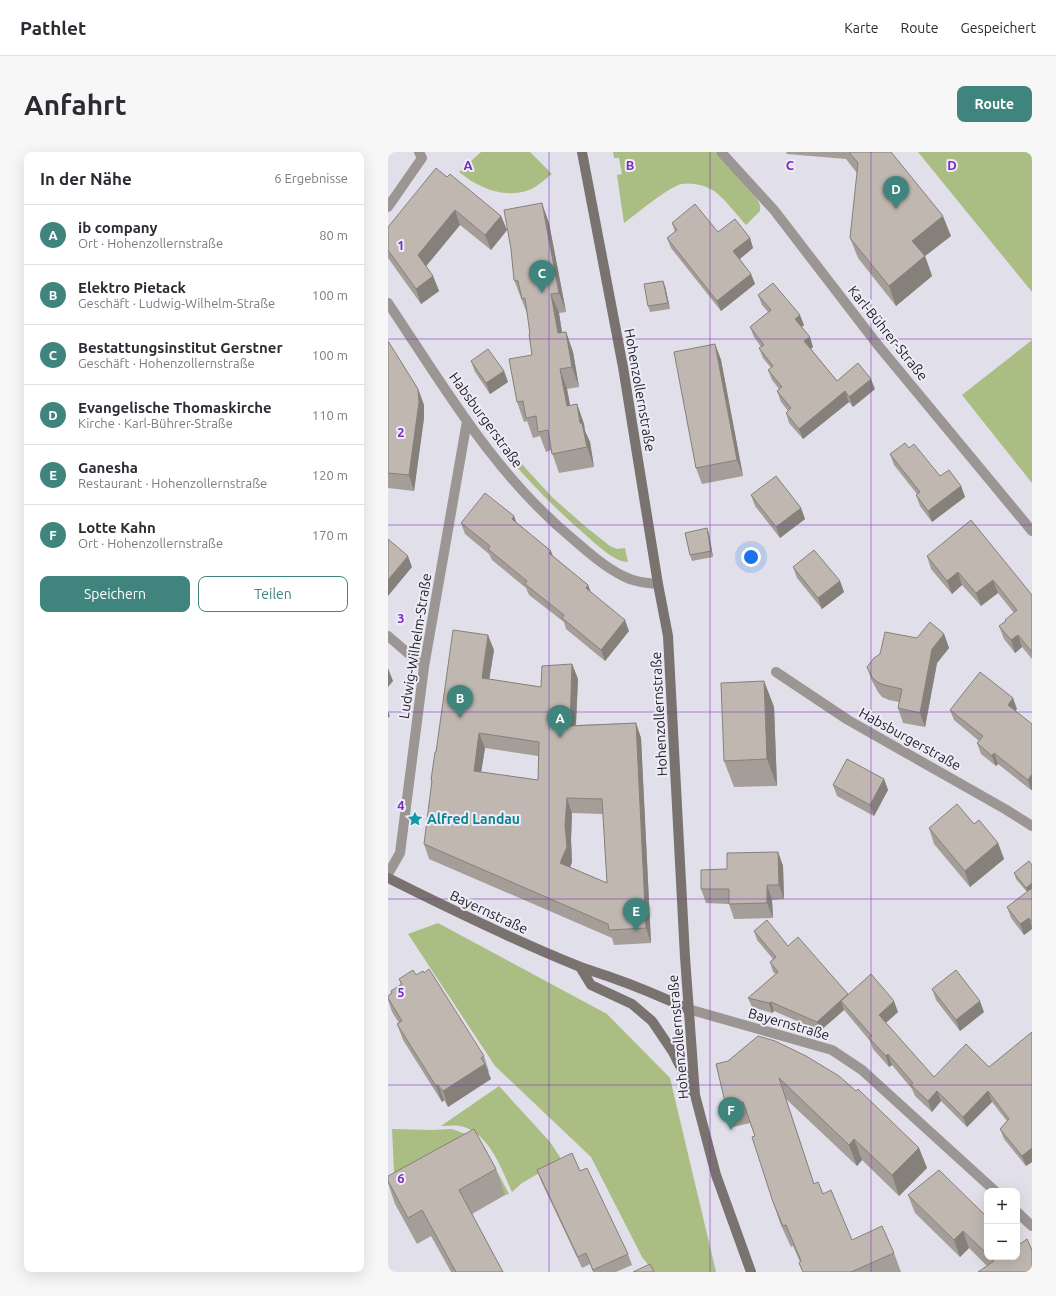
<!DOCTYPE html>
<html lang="de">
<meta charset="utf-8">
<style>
:root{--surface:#fff;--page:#f7f7f7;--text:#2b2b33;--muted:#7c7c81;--line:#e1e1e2;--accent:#40857d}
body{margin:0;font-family:Ubuntu,sans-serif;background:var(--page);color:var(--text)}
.controls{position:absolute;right:12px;bottom:12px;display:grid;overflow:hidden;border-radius:8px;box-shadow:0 4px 16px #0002}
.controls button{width:36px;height:36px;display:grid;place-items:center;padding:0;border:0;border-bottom:1px solid var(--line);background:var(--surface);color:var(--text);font:20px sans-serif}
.you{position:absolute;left:363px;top:405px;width:14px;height:14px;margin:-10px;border:3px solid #fff;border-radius:50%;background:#1a73e8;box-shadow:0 0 0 6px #1a73e833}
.badge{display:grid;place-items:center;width:26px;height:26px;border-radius:50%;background:var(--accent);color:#fff;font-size:13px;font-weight:700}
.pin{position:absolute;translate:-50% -33px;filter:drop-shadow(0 1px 2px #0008)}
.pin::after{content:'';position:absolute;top:21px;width:14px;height:12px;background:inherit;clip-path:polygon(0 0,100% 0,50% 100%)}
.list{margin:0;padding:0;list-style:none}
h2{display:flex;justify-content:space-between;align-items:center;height:52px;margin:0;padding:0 16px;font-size:17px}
h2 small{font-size:13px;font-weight:400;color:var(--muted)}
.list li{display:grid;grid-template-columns:26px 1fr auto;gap:12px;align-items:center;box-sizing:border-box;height:60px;padding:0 16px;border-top:1px solid var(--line)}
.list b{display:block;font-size:15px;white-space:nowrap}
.list p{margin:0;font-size:13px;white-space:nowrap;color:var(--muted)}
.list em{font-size:13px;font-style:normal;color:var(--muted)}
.actions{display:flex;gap:8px;padding:12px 16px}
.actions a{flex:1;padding:9px 0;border:1px solid var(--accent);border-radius:8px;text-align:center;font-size:14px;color:var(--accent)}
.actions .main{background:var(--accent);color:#fff}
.map{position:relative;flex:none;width:644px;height:1120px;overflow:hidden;border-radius:8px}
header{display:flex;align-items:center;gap:24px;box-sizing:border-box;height:56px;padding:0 20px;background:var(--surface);border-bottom:1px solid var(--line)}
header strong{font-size:19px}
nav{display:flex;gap:22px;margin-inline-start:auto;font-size:14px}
.intro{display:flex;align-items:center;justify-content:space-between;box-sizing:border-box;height:96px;padding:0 24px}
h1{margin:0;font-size:28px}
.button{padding:10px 18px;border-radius:8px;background:var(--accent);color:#fff;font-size:14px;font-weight:700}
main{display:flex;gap:24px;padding:0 24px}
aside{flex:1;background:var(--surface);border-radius:8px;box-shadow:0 4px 16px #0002}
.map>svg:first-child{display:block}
</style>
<header>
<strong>Pathlet</strong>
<nav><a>Karte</a><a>Route</a><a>Gespeichert</a></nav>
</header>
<div class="intro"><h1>Anfahrt</h1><a class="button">Route</a></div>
<main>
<aside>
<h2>In der Nähe<small>6 Ergebnisse</small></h2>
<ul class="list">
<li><span class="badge">A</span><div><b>ib company</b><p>Ort · Hohenzollernstraße</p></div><em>80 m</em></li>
<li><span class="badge">B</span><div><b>Elektro Pietack</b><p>Geschäft · Ludwig-Wilhelm-Straße</p></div><em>100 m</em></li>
<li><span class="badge">C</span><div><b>Bestattungsinstitut Gerstner</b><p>Geschäft · Hohenzollernstraße</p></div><em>100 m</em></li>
<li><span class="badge">D</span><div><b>Evangelische Thomaskirche</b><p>Kirche · Karl-Bührer-Straße</p></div><em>110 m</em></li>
<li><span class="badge">E</span><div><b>Ganesha</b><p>Restaurant · Hohenzollernstraße</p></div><em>120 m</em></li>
<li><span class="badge">F</span><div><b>Lotte Kahn</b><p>Ort · Hohenzollernstraße</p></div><em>170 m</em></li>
</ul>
<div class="actions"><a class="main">Speichern</a><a>Teilen</a></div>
</aside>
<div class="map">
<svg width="644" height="1120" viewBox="0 0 644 1120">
<rect width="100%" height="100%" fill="#e1dfe9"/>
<path fill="#aabd83" d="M93 0H142L164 22C157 27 149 35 141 38 115 47 91 36 71 20Z
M225 0H327L337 9 369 47 372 53V59L358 73C348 62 338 48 326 39 317 33 304 30 293 32 279 36 250 61 236 71L229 23 234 22 231 6H226Z
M530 0H644V140Z
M644 188V331L574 243Z
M109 283 141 320 165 346 198 375 222 394 229 397 237 396 240 410C227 410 210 394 201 386 166 356 134 323 105 287Z
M50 771 219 862 282 926 328 1120H266L254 1105 203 1005 107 914 20 782Z
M111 934 162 990 174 1008 134 1031 124 1040C113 1016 101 980 72 974 66 973 59 974 53 974Z
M4 977 43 978 64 977 83 984 97 996 121 1042 117 1043 16 1039 6 1020Z"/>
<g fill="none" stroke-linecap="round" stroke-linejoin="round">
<path stroke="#9b9694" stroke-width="10" d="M333 0 386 58 489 192 644 379
M0 55 34 6 31 0
M0 151C57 236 106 322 186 388 201 401 217 415 235 424 246 430 258 431 270 432
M0 484 36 515
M388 520 460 568 617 657 644 674
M0 722 12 701 36 515 79 269
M300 857 444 898 474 918 607 1039
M629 1060 644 1074"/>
<path stroke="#79726f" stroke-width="10" d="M194 0 235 215 270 432 280 484 297 805 307 943 328 1023 363 1120
M0 726C62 757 125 788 190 814 200 818 211 821 222 825 248 834 274 845 300 857
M192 815 203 833 244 852 264 869 285 900 305 940"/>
</g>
<path fill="#a59d97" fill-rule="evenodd" d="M398 0H503L563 84 537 104 544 124 508 154 470 106 462 86 469 21 458 7 399 2Z
M59 25 113 64 119 78 103 98 72 73 38 114 45 124 51 139 33 152 0 106V75Z
M161 71 178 160 171 161 174 180H178L185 200 191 235 179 237 182 254 189 252 196 272 197 279 202 290 206 315 171 321 163 298 158 300 152 284 145 286 139 269 136 270 129 250 144 203 142 182 140 164 126 128 123 97Z
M284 71 362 86 365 96 352 107 363 122 367 132 333 159 283 96 279 86 287 80Z
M277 134 282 157 262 160 260 154Z
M370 143 416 173 414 175 425 195 423 197 449 229 487 237 465 255 461 250 415 287 401 271 398 261 400 259 393 250 389 239 391 237 384 228 380 218 383 216 375 206 371 196 373 195 366 185 362 175 380 160 374 153Z
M0 189 30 237 36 253V266L26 339 0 336Z
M327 192 333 208 355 324 314 332 308 316Z
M83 209 116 219 120 230 102 242 87 220Z
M521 296 552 324 573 334 577 345 544 370 532 354 528 343 529 342 506 313 502 302Z
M363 343 413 356 417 367 392 386 367 354Z
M126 364 128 370 166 405 200 433 203 440 241 479 217 509 178 477 176 470 141 443 138 436 104 408 101 402 77 382 73 371Z
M319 376 321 382 325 405 304 409 302 403Z
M539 404 644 443V507L634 495 627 501 616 487 611 474 618 469 626 461 610 441 593 454 574 433 564 442 543 417Z
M405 415 452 429 456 440 434 457 409 426Z
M556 482 561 496 549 511 537 575 515 571 510 556 511 550 501 548 494 545 490 540 484 529 479 515 529 486Z
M106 498 101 527 153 535 184 512 190 527 188 573 248 571 253 586 263 791 226 793 224 786 41 707 36 692 44 630 43 628 48 600ZM97 596 150 604V628L93 620ZM184 661 215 662 219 731 182 715 184 710 183 688Z
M376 529 386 555 389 634 346 635 336 609Z
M629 557 627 559 643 638 610 612 608 614 593 602 589 591 591 589 566 568 562 558Z
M496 627 500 638 486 664 449 644 445 633Z
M586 672 610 691 616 707 582 735 546 692 541 676Z
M390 700 395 714 396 747 384 748 385 766 346 767 341 752 318 751 313 737 339 717Z
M644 713V777L636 783 623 766 619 755 639 740 628 727 626 721Z
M366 779 400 794 460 842 510 860 498 871 546 925 601 915 644 880V1010L638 1014 616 987 612 977 619 969 604 950 579 975 553 949 544 960 527 944 524 937 504 913 501 915 485 897 482 889 457 859 456 858 432 879 386 859 384 861 364 855 360 846 388 822 385 820 382 810 385 807 369 788Z
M28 823 96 904 101 920 100 921 103 927 60 955 56 948 54 950 15 888 9 872 11 871 4 860 0 848V844L3 841V839L13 833 11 827Z
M544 837 596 860 572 879 548 848Z
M328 912 468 939 531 996 539 1016 511 1044 474 1008 469 1014 398 947 426 1032 435 1042 464 1088 506 1101 513 1120H415L411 1111 412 1110 405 1094 403 1095 392 1071 385 1050 367 984 362 971 345 975 338 954Z
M108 1017 117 1043 84 1062 115 1120H63L43 1084 29 1092 7 1052 0 1031V1024Z
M149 1018 192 1019 240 1102 244 1113 228 1120H205L202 1112 194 1116 153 1029Z
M520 1043 599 1065V1105H629L599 1114 581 1096 572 1105 527 1061Z"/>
<path fill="#86807b" d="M154 51 161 71 178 160 171 141Z
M67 58 72 73 35 118 30 103Z
M113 64 119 78 103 98 97 83Z
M555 64 563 84 537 104 544 124 508 154 501 134 524 89Z
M362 86 365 96 349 109 345 99Z
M363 122 367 132 333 159 329 149Z
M45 124 51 139 33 152 28 137Z
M275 129 277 134 282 157 280 151Z
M163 142 171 161 177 201 170 181Z
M412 163 416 173 411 177 407 167Z
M178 180 185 200 191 235 184 215Z
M422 185 425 195 420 199 416 189Z
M327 192 333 208 355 324 349 308Z
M172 217 179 237 186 274 179 254Z
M116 219 120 230 102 242 98 231Z
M483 227 487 237 465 255 461 245Z
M30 237 36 253V266L26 339 21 323Z
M457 239 461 250 415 287 411 277Z
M189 252 196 272 197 279 202 290 206 315 199 295 192 271Z
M573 334 577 345 544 370 540 359Z
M413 356 417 367 392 386 388 375Z
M126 364 130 375 124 367Z
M319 376 321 382 325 405 323 399Z
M163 399 167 410 161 401Z
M20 404 24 415 0 444V428Z
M570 420 574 433 564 442 559 429Z
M605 428 610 441 593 454 588 441Z
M452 429 456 440 434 457 430 446Z
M200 433 204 444 198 436Z
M237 468 241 479 217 509 213 498Z
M556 482 561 496 549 511 537 575 532 561 544 497Z
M100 483 106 498 99 541 94 526Z
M630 483 634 495 627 501 623 488Z
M184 512 190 527 187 589 182 574Z
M0 516 5 529 0 535Z
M376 529 386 555 389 634 379 607Z
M625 546 629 557 624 563 620 553Z
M0 559 2 564 0 566Z
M248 571 253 586 263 791 258 776Z
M91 581 97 596 91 634 86 619Z
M606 601 610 612 608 614 604 604Z
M644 622V638H643L640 628Z
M496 627 500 638 486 664 482 653Z
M179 646 184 661 183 688 184 710 178 726 172 711 177 673Z
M610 691 616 707 582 735 577 719Z
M390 700 395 714 396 747 391 733Z
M644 731V739L640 741 638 736Z
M379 733 384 748 385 766 379 751Z
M641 766 644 775V777L636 783 632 772Z
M460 842 453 849 456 858 432 879 429 870Z
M506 849 510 860 495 873 491 863Z
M592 849 596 860 572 879 568 868Z
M383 850 386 859 384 861 381 851Z
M500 902 504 913 501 915 498 904Z
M97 912 103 927 60 955 55 939Z
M50 933 56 948 54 950 48 934Z
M549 939 553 949 544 960 540 949Z
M600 939 604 950 579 975 575 965Z
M466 987 474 1008 469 1014 461 993Z
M531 996 539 1016 511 1044 504 1023Z
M644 996V1010L638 1014 634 1004Z
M575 1079 581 1096 572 1105 566 1088Z"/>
<path fill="#c0b7b0" stroke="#86807b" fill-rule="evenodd" d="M461 0H503L555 64 524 89 537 104 501 134 462 86 470 11Z
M48 16 59 25 62 22 113 64 97 83 67 58 30 103 45 124 28 137 0 98V75Z
M154 51 171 141 163 142 170 181 178 180 184 215 172 217 179 254 189 252 192 271H194L199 295 164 302 160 278 150 280 148 264 138 266 135 249 129 250 121 207 144 203 141 182H142L137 146 134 147 130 129 126 128 123 97 116 58Z
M307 52 330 80 347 67 362 86 345 99 363 122 329 149 279 86 289 78 284 71Z
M275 129 280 151 260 154 256 132Z
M385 131 412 163 407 167 422 185 416 189 449 229 470 211 483 227 461 245 457 239 411 277 398 261 403 256 389 239 394 235 380 218 385 214 371 196 376 193 362 175 383 158 370 143Z
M0 189 30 237 31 250 21 323 0 321Z
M327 192 349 308 308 316 286 200Z
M100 197 116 219 98 231 83 209Z
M517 291 521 296 526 292 552 324 561 318 573 334 540 359 528 343 532 340 502 302Z
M388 324 413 356 388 375 363 343Z
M97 341 126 364 124 367 163 399 161 401 200 433 198 436 237 468 213 498 174 466 176 463 137 432 139 429 100 397 102 394 73 371Z
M583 368 644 443V500L630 483 623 488 611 474 618 469 617 468 629 458 605 428 588 441 570 420 559 429 539 404Z
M319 376 323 399 302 403 297 381Z
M0 387 20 404 0 428Z
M426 398 452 429 430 446 405 415Z
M542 470 556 482 544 497 532 561 510 556 514 537 496 533 489 530 484 525 479 515 486 506 492 502 497 480 529 486Z
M65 478 100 483 94 526 153 535 154 514 184 512 182 574 248 571 258 776 221 778 220 772 36 692 44 628H43L47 600H48ZM91 581 151 590 150 628 86 619ZM179 646 214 647 219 731 172 711 179 695 177 673Z
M592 520 625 546 620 553 644 572V622L640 628 606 601 604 604 589 591 595 584 562 558Z
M376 529 379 607 336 609 333 531Z
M459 607 496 627 482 653 445 633Z
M569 652 586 672 591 668 610 691 577 719 541 676Z
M390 700 391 733H379V751L341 752V737H313V718L339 717V701Z
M641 709 644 713V731L638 736 626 721Z
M644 736V770L641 766 632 772 619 755Z
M379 768 400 794 410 785 460 842 429 870 383 850 381 851 360 846 390 820 382 810 388 805 366 779Z
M41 817 96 904 93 906 97 912 55 939 50 933 48 934 9 872 14 869 0 846V844L4 841 3 839 14 832 11 827 25 818 28 823 35 819 36 821Z
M568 818 592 849 568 868 544 837Z
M483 822 506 849 491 863 546 925 578 892 601 915 644 880V996L634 1004 612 977 621 967 600 939 575 965 549 939 540 949 523 933 525 931 500 902 498 904 481 886 484 884 453 849Z
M370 884 387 889 418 904 451 924 468 939 470 937 531 996 504 1023 466 987 461 993 391 926 426 1032 430 1030 435 1042 443 1038 464 1088 494 1074 506 1101 463 1120H415L411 1111 413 1109 398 1073 395 1074 385 1050 364 985 367 984 355 950 338 954 328 912 340 909Z
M86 977 108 1017 71 1038 115 1120H68L34 1058 20 1066 0 1029V1024Z
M184 1001 192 1019 199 1016 240 1102 205 1118 198 1101 190 1105 149 1018Z
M551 1018 599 1065V1102L575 1079 566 1088 520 1043Z
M639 1087 644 1098V1120H590L606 1109 602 1105H629V1094Z
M262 1112 266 1120H245Z"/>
<path fill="none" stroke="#7b2cbf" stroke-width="1" stroke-opacity="0.55" d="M161 0V1120M322 0V1120M483 0V1120M0 187H644M0 373H644M0 560H644M0 747H644M0 933H644"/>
<defs>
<g id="sight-bare" transform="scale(1.2)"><path d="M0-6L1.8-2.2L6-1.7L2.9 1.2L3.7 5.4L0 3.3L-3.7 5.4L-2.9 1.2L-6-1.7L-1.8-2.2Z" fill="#0f9aa8" stroke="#eeecf7" stroke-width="2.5" paint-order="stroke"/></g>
</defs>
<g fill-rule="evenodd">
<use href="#sight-bare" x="27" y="667"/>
</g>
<g text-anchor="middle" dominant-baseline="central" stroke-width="4" stroke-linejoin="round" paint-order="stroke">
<g font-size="14" fill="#1f1e22" stroke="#eeecf7">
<text transform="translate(500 181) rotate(51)">Karl-Bührer-Straße</text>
<text transform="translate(252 238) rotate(80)">Hohenzollernstraße</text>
<text transform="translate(98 268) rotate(54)">Habsburgerstraße</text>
<text transform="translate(27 494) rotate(-81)">Ludwig-Wilhelm-Straße</text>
<text transform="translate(271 562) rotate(-93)">Hohenzollernstraße</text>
<text transform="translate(522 587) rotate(29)">Habsburgerstraße</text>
<text transform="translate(101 760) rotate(25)">Bayernstraße</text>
<text transform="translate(401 872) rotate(16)">Bayernstraße</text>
<text transform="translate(290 885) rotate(-95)">Hohenzollernstraße</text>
</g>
<g font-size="14" font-weight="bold" fill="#0d838f" stroke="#eeecf7" text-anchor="start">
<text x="39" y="667">Alfred Landau</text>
</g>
</g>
<g font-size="13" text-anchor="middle" font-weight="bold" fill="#7b2cbf" stroke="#eeecf7" stroke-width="4" stroke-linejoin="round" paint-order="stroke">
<text x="80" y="18">A</text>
<text x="242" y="18">B</text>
<text x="402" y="18">C</text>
<text x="564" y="18">D</text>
<text x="13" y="98">1</text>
<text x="13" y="285">2</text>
<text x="13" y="471">3</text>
<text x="13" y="658">4</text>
<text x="13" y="845">5</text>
<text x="13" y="1031">6</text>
</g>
</svg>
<div class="controls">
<button>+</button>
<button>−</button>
</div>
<div class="you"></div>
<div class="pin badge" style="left:172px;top:586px">A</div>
<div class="pin badge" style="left:72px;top:566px">B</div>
<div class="pin badge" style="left:154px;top:141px">C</div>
<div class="pin badge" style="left:508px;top:57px">D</div>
<div class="pin badge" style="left:248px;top:779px">E</div>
<div class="pin badge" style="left:343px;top:978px">F</div>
</div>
</main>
